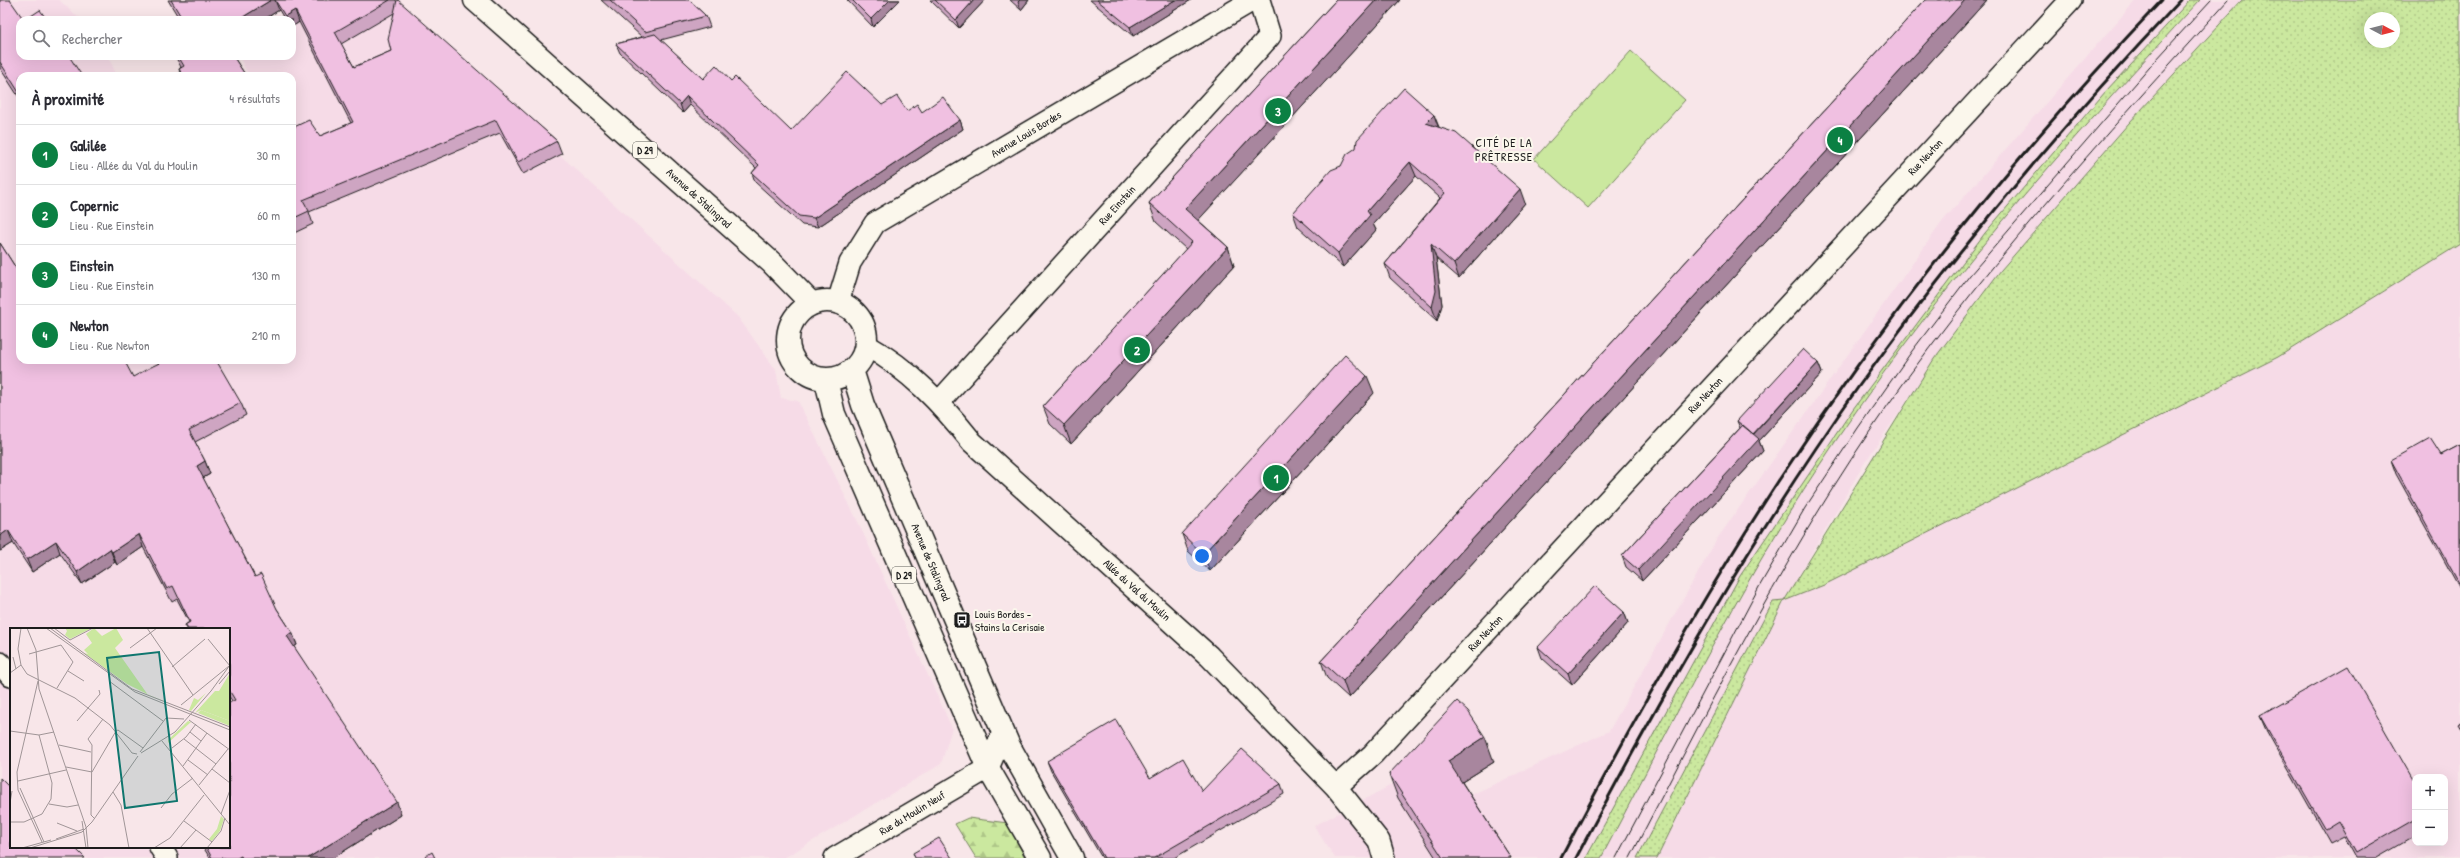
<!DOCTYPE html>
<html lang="fr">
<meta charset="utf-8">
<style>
:root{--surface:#fff;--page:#f7f7f7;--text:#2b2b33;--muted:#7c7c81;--line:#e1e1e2;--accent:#0b8043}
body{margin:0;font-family:"Patrick Hand",sans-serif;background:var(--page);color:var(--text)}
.controls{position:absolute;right:12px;bottom:12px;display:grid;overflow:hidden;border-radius:8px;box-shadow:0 4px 16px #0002}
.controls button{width:36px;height:36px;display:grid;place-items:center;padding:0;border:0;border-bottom:1px solid var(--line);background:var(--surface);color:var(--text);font:20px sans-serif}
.compass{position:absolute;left:2364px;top:12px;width:36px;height:36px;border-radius:50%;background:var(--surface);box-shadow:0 4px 16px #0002;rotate:97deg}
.you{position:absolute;left:1202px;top:556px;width:14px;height:14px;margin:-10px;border:3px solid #fff;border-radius:50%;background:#1a73e8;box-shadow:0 0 0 6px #1a73e833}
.badge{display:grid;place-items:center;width:26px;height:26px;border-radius:50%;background:var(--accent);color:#fff;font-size:13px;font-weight:700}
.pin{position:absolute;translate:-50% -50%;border:2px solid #fff;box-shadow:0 1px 4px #0006}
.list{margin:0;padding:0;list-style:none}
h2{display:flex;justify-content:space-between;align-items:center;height:52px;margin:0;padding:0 16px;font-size:17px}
h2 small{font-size:13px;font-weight:400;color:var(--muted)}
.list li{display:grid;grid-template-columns:26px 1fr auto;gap:12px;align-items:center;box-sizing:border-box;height:60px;padding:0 16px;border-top:1px solid var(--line)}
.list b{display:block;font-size:15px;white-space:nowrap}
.list p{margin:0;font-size:13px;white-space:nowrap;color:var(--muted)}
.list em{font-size:13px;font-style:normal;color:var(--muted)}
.icon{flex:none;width:22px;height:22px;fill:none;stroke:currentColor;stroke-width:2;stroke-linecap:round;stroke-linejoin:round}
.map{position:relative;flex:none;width:2460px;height:858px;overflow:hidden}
.search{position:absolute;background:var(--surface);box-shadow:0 4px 16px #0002;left:16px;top:16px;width:280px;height:44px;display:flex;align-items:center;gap:10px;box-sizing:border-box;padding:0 14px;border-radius:12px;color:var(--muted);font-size:15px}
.panel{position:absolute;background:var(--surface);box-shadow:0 4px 16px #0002;left:16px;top:72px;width:280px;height:292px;border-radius:12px}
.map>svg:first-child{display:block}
.built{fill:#f6dbe7;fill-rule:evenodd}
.grass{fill:url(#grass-dots);stroke:#74825e;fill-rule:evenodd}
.forest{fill:url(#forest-firs);stroke:#74825e}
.pitch{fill:#cbe89f;stroke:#74825e}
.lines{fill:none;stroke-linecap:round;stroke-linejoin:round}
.minor-casing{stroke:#1c1c1c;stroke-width:24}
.primary-casing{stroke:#1c1c1c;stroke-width:25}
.minor{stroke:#fbf7ec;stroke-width:21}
.primary{stroke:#fbf7ec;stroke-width:22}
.tram{stroke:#1c1c1c;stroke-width:1}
.rail{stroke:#1c1c1c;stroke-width:3}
.wall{fill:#cea5c2;stroke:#1c1c1c;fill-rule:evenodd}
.shaded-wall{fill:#a8869e;stroke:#1c1c1c}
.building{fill:#f0c0e1;stroke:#1c1c1c}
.labels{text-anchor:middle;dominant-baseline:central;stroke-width:4;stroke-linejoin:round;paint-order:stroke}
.shield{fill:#fbf7ec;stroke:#5f5e5a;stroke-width:1}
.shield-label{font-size:10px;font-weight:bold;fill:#1c1c1c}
.street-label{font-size:11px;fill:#1c1c1c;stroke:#fbf7ec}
.poi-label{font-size:11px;fill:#1c1c1c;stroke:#fbf7ec;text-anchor:start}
.neighbourhood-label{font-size:12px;letter-spacing:1px;fill:#1c1c1c;stroke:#fbf7ec}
.inset-road{fill:none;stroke:#a09597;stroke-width:1}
.view{fill:#0f766e;fill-opacity:0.15;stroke:#0f766e;stroke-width:2}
.inset-edge{fill:none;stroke:#1c1c1c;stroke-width:2}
</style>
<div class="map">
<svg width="2460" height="858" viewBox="0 0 2460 858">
<defs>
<pattern id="grass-dots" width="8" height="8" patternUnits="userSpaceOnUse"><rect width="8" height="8" fill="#cbe89f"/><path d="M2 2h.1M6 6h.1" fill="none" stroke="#aec688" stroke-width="1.8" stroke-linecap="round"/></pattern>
<pattern id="forest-firs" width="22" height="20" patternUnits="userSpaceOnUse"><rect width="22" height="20" fill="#cbe89f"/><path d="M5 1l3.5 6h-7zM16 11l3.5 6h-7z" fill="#aec688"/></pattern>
</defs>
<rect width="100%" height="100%" fill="#f8e6e9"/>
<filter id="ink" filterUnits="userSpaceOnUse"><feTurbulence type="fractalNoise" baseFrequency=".025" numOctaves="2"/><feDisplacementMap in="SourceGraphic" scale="8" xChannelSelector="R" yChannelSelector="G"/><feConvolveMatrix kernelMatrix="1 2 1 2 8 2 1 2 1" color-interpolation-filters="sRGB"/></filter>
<g filter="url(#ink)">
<!-- built -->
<path class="built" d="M0,0h59l22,20h-61v36h88l9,20h-97v284h272v-284h-43l-10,-20h53v-36h-11l42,-20h67l348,317 38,53 5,28 17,3 60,121 94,206 -11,36 -157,94h-784zM11,629h218v218h-218z
M2136,0h109l-296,340 -84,122 -81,139 494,-244 182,-113v614h-1125l-21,-32 83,-44 22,37 190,-88 108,-192 225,-317zM2415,777h30v66h-30z"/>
<!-- grass -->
<path class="grass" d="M2190,0h10c-136,146 -271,298 -381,466 -82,124 -148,260 -218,392h-15l154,-282 113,-167 132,-176 121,-142z
M2242,0h218v244l-182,113 -454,228 -40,16 -127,257h-20l136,-256 11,-1 150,-242 67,-89 128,-147zM2370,18h24v24h-24z"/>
<!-- forest -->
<path class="forest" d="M968,818l40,5 17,35h-49l-21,-34z"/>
<!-- pitch -->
<path class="pitch" d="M1631,51l54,49 -97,108 -54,-49z"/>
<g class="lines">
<!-- minor casing -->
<g class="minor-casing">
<path id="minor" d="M838,302l12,-39 25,-40 378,-223
M866,345c44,25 75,58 106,97l237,214 127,131 43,54 5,17
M939,402l331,-366 -11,-36
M0,663l11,13
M1336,787l37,-33 698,-754
M160,847l7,11
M835,858l153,-90 15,-35"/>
</g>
<!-- primary casing -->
<g class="primary-casing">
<path id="primary" d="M475,0l297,263 40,41
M788 340a39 39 0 1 1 78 0a39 39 0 1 1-78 0Z
M852,370l11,35 146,341 63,112
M826,380l8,34 154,354 52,90"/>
</g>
<!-- minor -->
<use href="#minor" class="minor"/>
<!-- primary -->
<use href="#primary" class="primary"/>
<!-- tram -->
<path class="tram" d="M1616,858l143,-271 46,-79 53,-80 54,-77 58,-76 186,-215 55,-60
M1630,858c75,-144 147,-289 238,-424 105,-156 234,-295 360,-434"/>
<!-- rail -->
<path class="rail" d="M1561,858c67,-128 137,-254 216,-375 113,-173 243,-334 385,-483
M1576,858c86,-163 176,-322 283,-472 98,-136 206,-264 322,-386"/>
</g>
<!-- wall -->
<path class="wall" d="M0,0l24,20 -4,56v23l-20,-31z
M168,0h228v1l161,140 5,13 -39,20 -23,-41 -191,79 4,12 -21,10v-106l28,8 31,-13 -52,-101 -7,5v-7h-7l-6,-10 -16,10h-83zM394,13l-3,38 -37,16 -13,-23z
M601,0h88l17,16 4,11 -49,13 42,39 28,2 60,50 91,-26 25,6 15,1 38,8 3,9 -145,98 -16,-2 -47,-43 -3,-9 4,-5 -66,-63 -7,8 -63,-60 -4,-9 26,-7z
M847,0h53l-27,27z
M930,0h55l-26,28 -28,-27z
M1010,0h19l-8,10z
M1090,0h101l-58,36z
M1336,0h64l-202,220 30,27 6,19 -163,178 -21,-20 -7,-18 143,-157 -30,-27 -7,-19z
M1925,0h62l-638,698 -22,-20 -6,-17z
M175,56h58l13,20h-65l-2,-7 2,-2z
M1434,115l5,12 86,76 -66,75 -23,-20 6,47 -5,16 -47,-43 -5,-14 55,-66 -24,-22 -43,48 3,6 -33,37 -45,-40 -5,-14 48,-47z
M0,243l19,30 114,104 108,26 5,12 -51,27 10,19 5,13 -7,4 52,99 22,32 15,23 5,13 -3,2 107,168 -68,43h-123l-7,-11h26l3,-146 -3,-5v-67h-42l-2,-4 4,-3 -12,-23 -5,3 -29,-55 -26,18 -2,-3 -33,22 -22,-31 -28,19 -19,-29 -13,8z
M1818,363l4,10 -63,68 4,10 -121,130 -16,-14 -4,-11 118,-128 -3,-7z
M1374,393l-164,178 -22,-20 -6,-17z
M2460,445v144l-64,-115 -5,-14 50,-5z
M1624,612l4,11 -56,62 -30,-27 -4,-11z
M2260,716l155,67v53l-38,22h-21l-12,-22 -14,7 -64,-113z
M1047,761l103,17 52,13 79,-7 3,10 -110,64h-72l-51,-87z
M1494,762l-32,20 49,76h-75l-38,-60 -9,-24z"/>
<!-- shaded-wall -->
<path class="shaded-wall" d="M271,0h4l4,10 -16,10h-25z
M890,0h10l-27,27 -2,-8z
M974,0h11l-26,28 -3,-8z
M1020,0h9l-8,10 -3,-8z
M1175,0h16l-58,36 -3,-9z
M1376,0h24l-208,227 -7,-18z
M1965,0h22l-638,698 -6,-17z
M295,10l4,12 -7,5v-7h-5l-2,-4z
M687,96l3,9 -7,8 -3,-9z
M1434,115l5,14 -13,-6z
M960,120l3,9 -145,98 -4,-9z
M1410,162l6,14 -43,48 3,6 -33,37 -5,-14 29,-42z
M1520,189l5,14 -66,75 -5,-14z
M1431,244l5,14 6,47 -5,16 -5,-14z
M1228,247l6,19 -163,178 -7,-19z
M1818,363l4,10 -63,68 4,10 -121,130 -4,-11 115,-135z
M1367,376l7,17 -164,178 -7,-17z
M205,461l5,13 -9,5 -4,-13z
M8,530l5,13 -13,8v-15z
M139,534l4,13 -26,18 -5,-13z
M56,541l4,12 -28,19 -5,-12z
M110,549l5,13 -33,22 -5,-12z
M1624,612l4,11 -56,62 -4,-11z
M292,632l5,13 -5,3 -5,-12z
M1485,737l9,25 -37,23 -9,-24z
M397,802l4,13 -68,43h-25z"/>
<!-- building -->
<path class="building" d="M0,0h10l14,20h-4v36h49l13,20h-62v18l-20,-32z
M171,0h100l-33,20h-55z
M275,0h115l-55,32 19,35 37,-16 -3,-12 9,-39h1l159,141 -39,21 -22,-42 -193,80 6,11 -17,8v-91l17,-8 11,16 33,-14 -58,-112 -10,6z
M610,0h79l17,16 -61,16z
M852,0h38l-19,19z
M935,0h39l-18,20z
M1097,0h78l-45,27z
M1336,0h40l-191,209 43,38 -164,178 -21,-19 149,-164 -43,-39z
M1925,0h40l-622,681 -22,-20z
M40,10l7,10h-22z
M655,34l48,45 13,-14 15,16 4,-4 56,54 56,-59 35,33 15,-9 10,15 10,-7 5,8 21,-15 17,23 -146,98 -15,-2 -47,-43 7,-8 -72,-69 -7,8 -64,-60z
M178,56h55l13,20h-63l-4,-7 5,-3z
M1404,88l30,27 -8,8 30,10 64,56 -66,75 -23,-20 5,47 -4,16 -47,-43 60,-71 -35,-31 -43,49 3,4 -32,38 -45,-40 38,-43 10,-4 6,-12 9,-6 1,-8z
M0,243l19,30h1v87h104l9,17 20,-11 13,-6h50l25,43 -52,27 16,31 -8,5 58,111 6,-3 16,35 15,23 -5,4 110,166 -89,56h-66l-1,-2 -4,2h-25l-6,-11h23v-144l6,-3 -6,-10v-61h-41l-3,-4 5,-3 -17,-36 -6,3 -28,-55 -27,18 -2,-3 -33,23 -21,-31 -29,19 -19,-30 -8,6z
M1803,349l15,14 -65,71 -16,-13z
M1345,355l22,21 -164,178 -21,-20z
M1743,425l16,14 -121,131 -16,-14z
M2430,438l11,17 19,-10v140l-69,-125z
M1595,586l29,26 -56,62 -30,-27z
M2348,666l67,117v36l-59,34 -18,-32 -13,8 -65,-113z
M1457,701l11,10 17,26 -37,24 63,97h-68l-54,-84z
M1116,720l34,58 33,-20 19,33 40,-42 39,35 -127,74h-50l-57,-97z
M2460,723v7l-3,-5z
M0,778l11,11v58h63l11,11h-85z
M939,838l13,20h-37l-2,-5z
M432,852l3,6h-12z"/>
</g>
<!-- icons -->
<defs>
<g id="bus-square" transform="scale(0.9)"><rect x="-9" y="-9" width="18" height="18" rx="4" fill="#1c1c1c" stroke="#fbf7ec"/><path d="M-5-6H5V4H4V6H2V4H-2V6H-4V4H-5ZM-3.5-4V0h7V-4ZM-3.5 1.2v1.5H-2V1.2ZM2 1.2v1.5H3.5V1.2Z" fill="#fff"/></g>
</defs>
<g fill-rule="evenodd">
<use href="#bus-square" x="962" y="620"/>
</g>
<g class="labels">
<!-- shield labels -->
<g class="shield">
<rect x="633" y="142" width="24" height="16" rx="3"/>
<rect x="892" y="567" width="24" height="16" rx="3"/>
</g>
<g class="shield-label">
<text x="645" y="150">D 29</text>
<text x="904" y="575">D 29</text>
</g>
<!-- street labels -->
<g class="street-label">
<text transform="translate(1026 134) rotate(-31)">Avenue Louis Bordes</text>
<text transform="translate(1925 157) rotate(-47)">Rue Newton</text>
<text transform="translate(699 198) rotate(42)">Avenue de Stalingrad</text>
<text transform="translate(1117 205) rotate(-48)">Rue Einstein</text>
<text transform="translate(1705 395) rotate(-47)">Rue Newton</text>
<text transform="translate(931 562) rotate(67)">Avenue de Stalingrad</text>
<text transform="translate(1137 590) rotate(42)">Allée du Val du Moulin</text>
<text transform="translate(1485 633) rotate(-47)">Rue Newton</text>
<text transform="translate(912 813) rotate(-31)">Rue du Moulin Neuf</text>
</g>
<!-- poi labels -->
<g class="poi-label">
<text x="975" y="614">Louis Bordes -<tspan x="975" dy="13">Stains la Cerisaie</tspan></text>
</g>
<!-- neighbourhood labels -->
<g class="neighbourhood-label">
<text x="1504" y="142">CITÉ DE LA<tspan x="1504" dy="14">PRÊTRESSE</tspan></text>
</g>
</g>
<!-- overview -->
<g transform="translate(10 628)">
<rect width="220" height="220" fill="#f8e6e9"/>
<path d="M84,0l8,8 14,-8 7,12 -8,8 33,47 21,8 -20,-8 -22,-11 -43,-31 4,1 -4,-4 8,-7 -6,-9zM196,65l-15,18 -2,-1 5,-12 4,2zM191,82l29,11v5l-32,-13zM211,188l3,3 -4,12 -8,10 -3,-2 8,-10z" fill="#cbe89f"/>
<path d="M178,93l3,1 -23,21v-3z" fill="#cbe89f"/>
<path d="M55,0h27l-22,11 -5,-4 2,-4z" fill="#cbe89f"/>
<path d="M220,45v48l-29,-11 -6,3 20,-22h4z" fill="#cbe89f"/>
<path class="inset-road" d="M11,0l-3,21 3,16 6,9 48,24 35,27 22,28 5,1M17,0l9,22 3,39 47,138 2,21M36,0l89,64 95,38M40,0l82,61 98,38M44,0l16,12 23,-12M137,0l46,67M198,11l22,27M120,20l27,-20M19,26l32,-9 12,17 -16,26M3,29l3,12M162,39l33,-28M58,43l16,10M0,45l11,-8M99,53l54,40M209,56l11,-13M171,77l48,-39M179,92l41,30M67,93l23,-27 -1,-4M0,103l29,4 15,-3M106,103l2,-1 25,18M180,104l11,9M174,111l32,25M152,113l68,84M49,117l32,7M162,120l14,-11 10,-13M130,124l26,-34 18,1M131,125l34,-21 36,-41 19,-26M178,132l20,15M173,138l24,-33M56,139l26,5 24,-41M202,141l18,14M8,153l48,-11M189,157l29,-36M10,160l24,54M8,162l-1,-18 21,-91M8,162l24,52M103,164l8,13 8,43M0,175l2,-12M39,176l18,3 11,-2M151,180l11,-14 21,-16M211,186l9,-24M85,191l-4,-4 1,-70 -4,-6 15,-20M72,193l4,27M174,193l28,21M0,194h14l18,-8 9,-15 1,-16 -13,-48M47,195l20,8M46,211l28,-10M12,220l29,-8M20,220l52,-16 10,-10 46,-66M144,220l16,-10 34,-43M170,220l16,-18M197,220l14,-17 4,-13"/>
<path class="view" d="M149,24l18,149 -52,7 -18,-150z"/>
<rect width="220" height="220" class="inset-edge"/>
</g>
</svg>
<div class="controls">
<button>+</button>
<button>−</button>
</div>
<svg class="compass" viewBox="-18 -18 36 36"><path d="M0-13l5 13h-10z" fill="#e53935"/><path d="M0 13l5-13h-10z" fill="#7c7c81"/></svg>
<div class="you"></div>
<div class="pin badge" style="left:1276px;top:478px">1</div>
<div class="pin badge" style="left:1137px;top:350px">2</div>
<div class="pin badge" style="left:1278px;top:111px">3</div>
<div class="pin badge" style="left:1840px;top:140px">4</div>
<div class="search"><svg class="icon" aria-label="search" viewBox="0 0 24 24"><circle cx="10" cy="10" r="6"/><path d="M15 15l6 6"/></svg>Rechercher</div>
<section class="panel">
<h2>À proximité<small>4 résultats</small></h2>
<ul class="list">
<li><span class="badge">1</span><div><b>Galilée</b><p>Lieu · Allée du Val du Moulin</p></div><em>30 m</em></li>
<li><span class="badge">2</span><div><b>Copernic</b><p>Lieu · Rue Einstein</p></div><em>60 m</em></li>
<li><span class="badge">3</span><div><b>Einstein</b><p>Lieu · Rue Einstein</p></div><em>130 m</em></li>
<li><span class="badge">4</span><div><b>Newton</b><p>Lieu · Rue Newton</p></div><em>210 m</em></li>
</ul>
</section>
</div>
